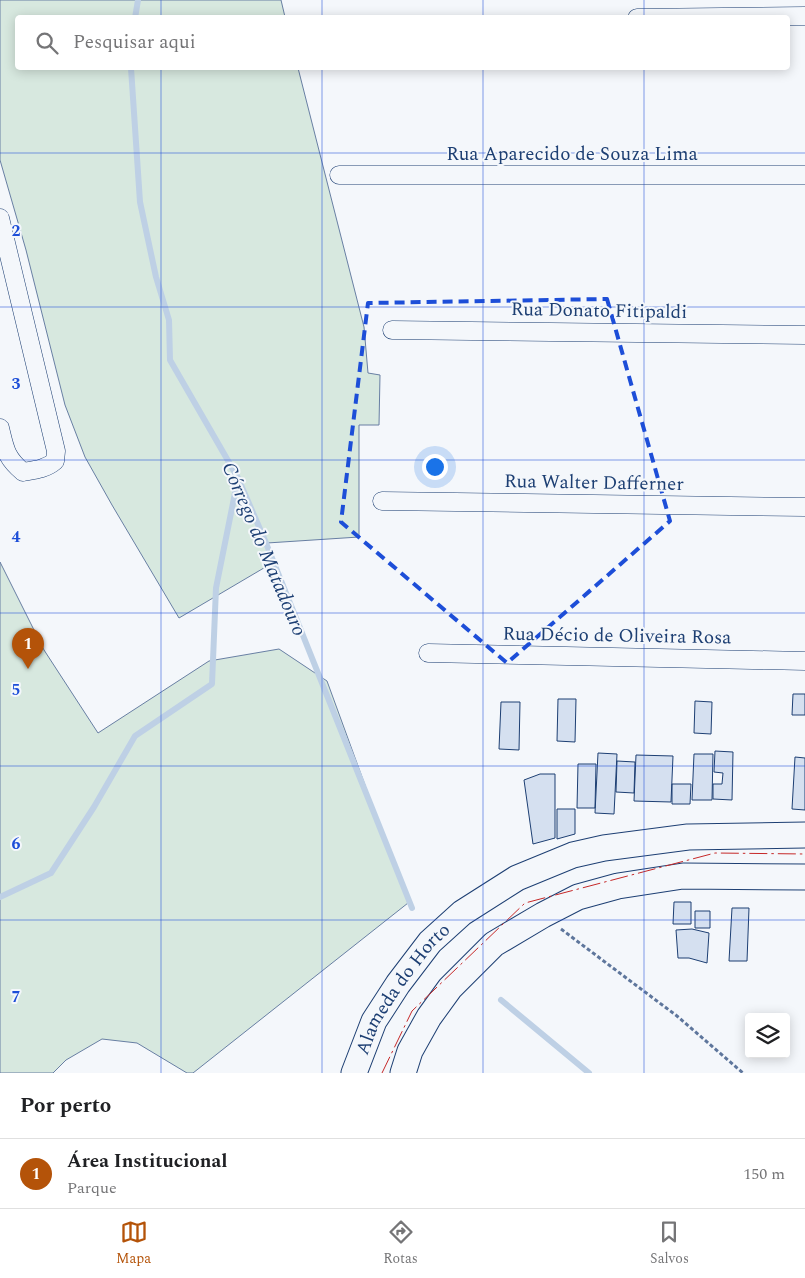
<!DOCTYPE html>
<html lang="pt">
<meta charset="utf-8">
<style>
:root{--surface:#fff;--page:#f2f2f2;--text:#202124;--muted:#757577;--line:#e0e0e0;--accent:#b45309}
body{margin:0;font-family:Spectral,serif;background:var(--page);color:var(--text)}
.controls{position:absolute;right:15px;bottom:15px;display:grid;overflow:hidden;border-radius:5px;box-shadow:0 2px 12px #0003}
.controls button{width:45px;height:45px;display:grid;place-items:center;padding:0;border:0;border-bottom:1px solid var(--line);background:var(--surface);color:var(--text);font:25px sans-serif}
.you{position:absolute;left:434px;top:466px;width:18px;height:18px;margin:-12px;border:4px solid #fff;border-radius:50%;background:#1a73e8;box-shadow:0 0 0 8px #1a73e833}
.badge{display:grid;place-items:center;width:32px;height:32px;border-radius:50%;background:var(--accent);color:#fff;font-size:16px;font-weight:700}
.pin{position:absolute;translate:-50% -41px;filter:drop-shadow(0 1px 2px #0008)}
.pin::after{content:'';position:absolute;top:26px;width:18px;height:15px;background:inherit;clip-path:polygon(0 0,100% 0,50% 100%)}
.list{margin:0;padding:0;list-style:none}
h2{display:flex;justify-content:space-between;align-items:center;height:65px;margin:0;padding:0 20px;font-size:21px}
h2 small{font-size:16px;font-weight:400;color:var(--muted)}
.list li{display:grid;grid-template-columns:32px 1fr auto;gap:15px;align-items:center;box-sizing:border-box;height:70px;padding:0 20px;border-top:1px solid var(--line)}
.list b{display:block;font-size:19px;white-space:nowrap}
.list p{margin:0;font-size:16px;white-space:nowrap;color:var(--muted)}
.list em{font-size:16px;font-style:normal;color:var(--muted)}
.icon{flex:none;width:28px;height:28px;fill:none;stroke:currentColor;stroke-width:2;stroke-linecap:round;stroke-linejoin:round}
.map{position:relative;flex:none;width:805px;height:1073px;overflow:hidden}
.search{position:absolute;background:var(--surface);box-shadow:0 2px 12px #0003;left:15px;right:15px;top:15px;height:55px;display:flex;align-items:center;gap:12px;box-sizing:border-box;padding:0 18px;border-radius:5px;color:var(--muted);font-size:19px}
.sheet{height:135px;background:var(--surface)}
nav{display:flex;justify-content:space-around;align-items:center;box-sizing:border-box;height:70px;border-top:1px solid var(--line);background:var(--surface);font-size:14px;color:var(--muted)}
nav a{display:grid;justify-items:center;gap:2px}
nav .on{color:var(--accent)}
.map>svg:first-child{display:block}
.green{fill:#d7e8df;stroke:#687fa3}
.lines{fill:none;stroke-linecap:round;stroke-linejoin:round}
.stream{stroke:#bed0e5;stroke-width:6}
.building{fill:#d5e0f0;stroke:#1d3f73}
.minor-casing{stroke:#1d3f73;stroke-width:19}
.secondary-casing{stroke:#1d3f73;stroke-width:27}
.path{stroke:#5e769c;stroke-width:3;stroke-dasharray:4 2.5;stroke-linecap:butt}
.minor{stroke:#f4f7fb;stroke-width:18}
.secondary{stroke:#f4f7fb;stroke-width:25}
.power{stroke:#c62828;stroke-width:1;stroke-dasharray:18 4 2.5 4;stroke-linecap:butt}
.marked{fill:none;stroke:#1d4ed8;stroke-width:4;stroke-dasharray:10 6;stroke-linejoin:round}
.grid{fill:none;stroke:#1d4ed8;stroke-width:1;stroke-opacity:0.55}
.labels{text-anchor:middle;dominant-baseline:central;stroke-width:4;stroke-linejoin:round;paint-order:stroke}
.street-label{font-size:19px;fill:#1d3f73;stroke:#f4f7fb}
.water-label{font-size:20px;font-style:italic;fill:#1d3f73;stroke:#f4f7fb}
.grid-label{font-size:16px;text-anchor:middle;font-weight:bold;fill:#1d4ed8;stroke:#f4f7fb;stroke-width:4;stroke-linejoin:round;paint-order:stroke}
</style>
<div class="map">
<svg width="805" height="1073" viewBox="0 0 805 1073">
<rect width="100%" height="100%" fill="#f4f7fb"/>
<!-- green -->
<path class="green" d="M0,0h281l4,17 -267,1v50h280l66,259 4,46 12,2 -1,50h-20v112l-92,6 7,19 -95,56 -67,-113 -27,-48 -20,-52 -39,-155 -26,-90z
M0,562l44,88 54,83 111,-72 70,-12 48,32 81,222 -215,170h-6l-50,-30 -35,-4 -36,21 -13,13h-53z"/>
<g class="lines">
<!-- stream -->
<path class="stream" d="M135,18l3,-18
M131,68l9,134 16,75 13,43 1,40 68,118 28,65 146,365
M0,897l51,-24 43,-66 41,-71 77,-52 4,-96 22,-110
M501,1000l88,73"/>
</g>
<!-- building -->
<path class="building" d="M793,694h12v21h-13z
M558,699h18l-1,43 -18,-1z
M695,701l17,1 -1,32 -17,-1z
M501,702h19l-1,48 -20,-1z
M715,751l18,1 -1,48 -19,-1v-15h9l1,-11 -9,-1z
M598,753l19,1 -3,60 -19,-1z
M694,754h19l-1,46h-20z
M636,755l37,1 -2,46 -37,-1z
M795,757l10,1v52l-13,-1z
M617,761l18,1 -1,31 -18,-1z
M578,764h18l-1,44h-18z
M540,774h15v64l-22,6 -9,-64z
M672,784h19l-1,20h-18z
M557,809h18v25l-18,5z
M674,902h17v22h-18z
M732,908h17l-2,53h-18z
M695,911h15v17h-15z
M692,929l17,4 -2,30 -18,-5h-11l-2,-28z"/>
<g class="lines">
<!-- minor casing -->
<g class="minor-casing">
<path id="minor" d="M637,18l168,-2
M339,175h466
M0,218l56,233 -1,10c-9,8 -20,9 -32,11 -17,-14 -18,-23 -23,-44
M392,330l413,5
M382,501l423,6
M428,653l377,8"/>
</g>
<!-- secondary casing -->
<g class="secondary-casing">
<g id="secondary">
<path id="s1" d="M354,1073l20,-52 24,-37 32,-42 32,-29 55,-35 56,-23 31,-7 84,-11 117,-2"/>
<path d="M403,1073l7,-22 19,-34 21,-29 44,-44 49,-29 35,-18 40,-11 65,-10 122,1"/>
</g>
</g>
<!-- path -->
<path class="path" d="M561,929l116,87 66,57"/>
<!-- minor -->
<use href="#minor" class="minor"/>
<!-- secondary -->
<use href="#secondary" class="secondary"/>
<!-- power -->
<path class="power" d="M382,1073l30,-62 113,-108 190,-50 90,1"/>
</g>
<!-- marked area -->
<path class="marked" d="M607,299l63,222 -163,142 -166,-141 27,-219z"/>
<!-- grid -->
<path class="grid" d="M161,0v18M322,0v18M483,0v18M644,0v18M161,68v1005M322,68v1005M483,68v1005M644,68v1005M0,153h805M0,307h805M0,460h805M0,613h805M0,766h805M0,920h805"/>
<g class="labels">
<!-- street labels -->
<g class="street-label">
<text x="572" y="154">Rua Aparecido de Souza Lima</text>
<text transform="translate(599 311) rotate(1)">Rua Donato Fitipaldi</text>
<text transform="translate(594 483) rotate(1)">Rua Walter Dafferner</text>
<text transform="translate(617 636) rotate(1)">Rua Décio de Oliveira Rosa</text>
<text stroke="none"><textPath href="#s1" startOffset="98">Alameda do Horto</textPath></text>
</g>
<!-- water labels -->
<g class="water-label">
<text transform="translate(264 549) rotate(67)">Córrego do Matadouro</text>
</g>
</g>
<g class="grid-label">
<text x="16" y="236">2</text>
<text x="16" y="389">3</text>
<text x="16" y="542">4</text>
<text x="16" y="695">5</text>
<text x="16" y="849">6</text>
<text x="16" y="1002">7</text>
</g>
</svg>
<div class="controls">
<button><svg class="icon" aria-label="layers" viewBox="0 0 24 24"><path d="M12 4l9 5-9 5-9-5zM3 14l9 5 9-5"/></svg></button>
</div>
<div class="you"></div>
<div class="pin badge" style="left:28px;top:669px">1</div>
<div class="search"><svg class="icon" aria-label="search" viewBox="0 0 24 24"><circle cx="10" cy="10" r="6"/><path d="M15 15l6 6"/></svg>Pesquisar aqui</div>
</div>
<section class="sheet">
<h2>Por perto<small></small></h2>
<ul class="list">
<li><span class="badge">1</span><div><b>Área Institucional</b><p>Parque</p></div><em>150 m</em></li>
</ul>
</section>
<nav>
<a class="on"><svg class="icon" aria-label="map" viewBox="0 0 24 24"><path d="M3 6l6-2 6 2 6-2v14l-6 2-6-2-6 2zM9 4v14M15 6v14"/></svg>Mapa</a>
<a><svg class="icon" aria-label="directions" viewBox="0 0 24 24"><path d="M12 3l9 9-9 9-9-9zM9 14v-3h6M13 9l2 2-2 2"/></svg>Rotas</a>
<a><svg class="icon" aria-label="saved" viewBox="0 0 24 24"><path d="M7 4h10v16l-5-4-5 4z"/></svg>Salvos</a>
</nav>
